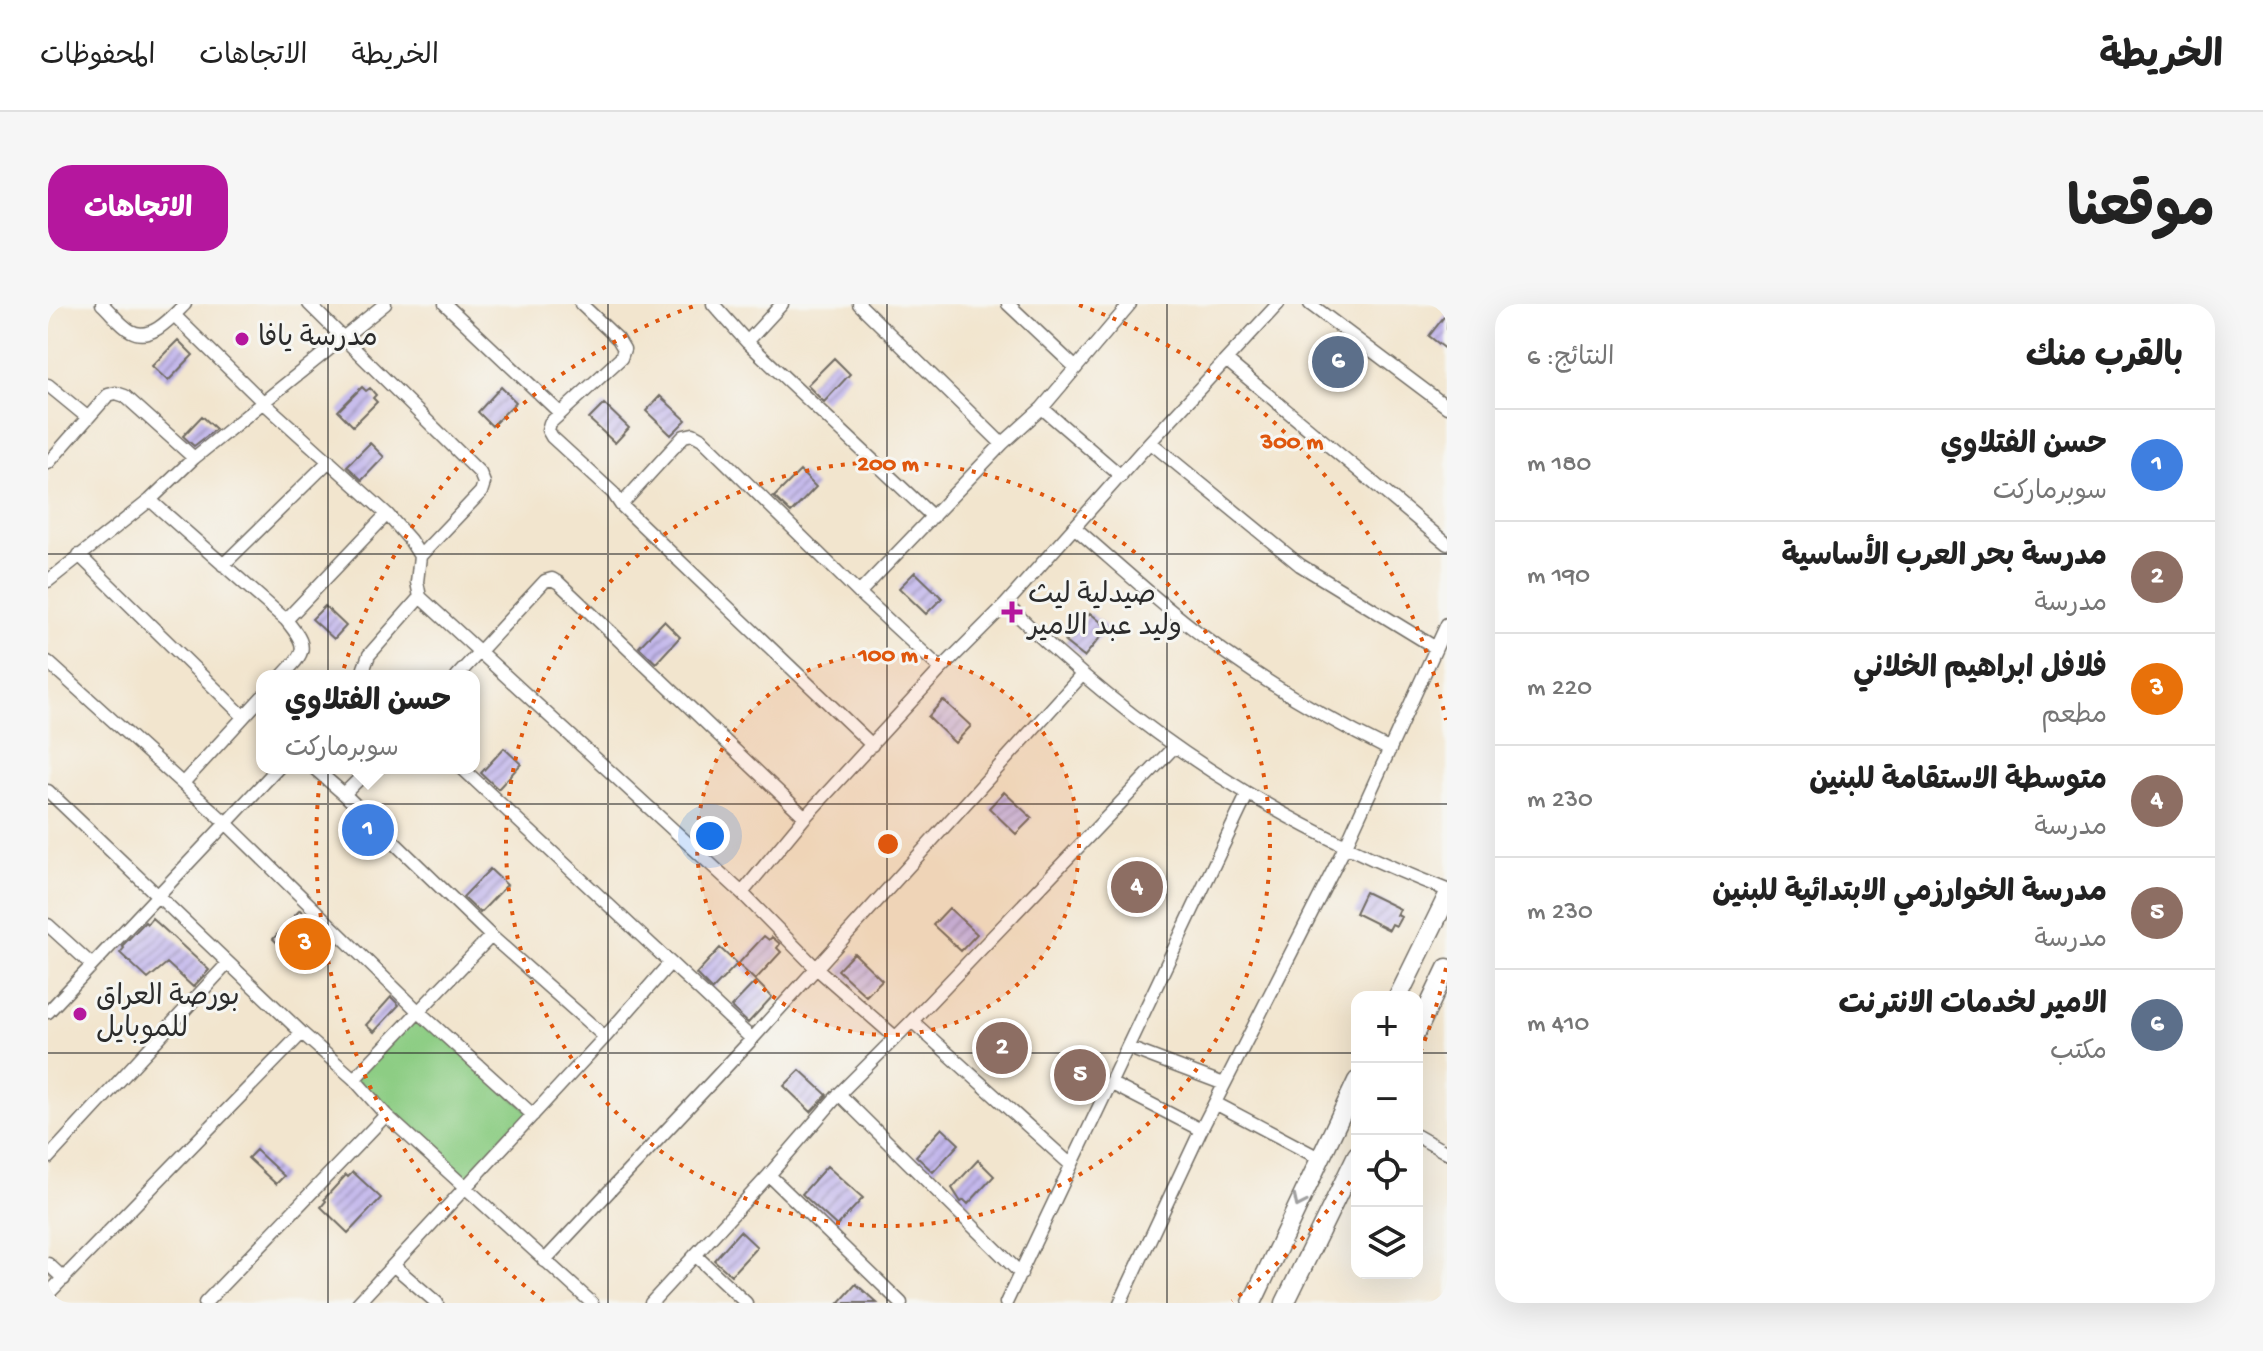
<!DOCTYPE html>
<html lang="ar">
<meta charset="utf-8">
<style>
:root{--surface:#fff;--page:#f6f6f6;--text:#222;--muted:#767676;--line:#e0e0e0;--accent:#b5179e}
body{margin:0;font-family:"Gochi Hand","Playpen Sans Arabic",sans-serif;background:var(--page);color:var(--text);direction:rtl}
.controls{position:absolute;right:24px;bottom:24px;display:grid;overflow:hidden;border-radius:16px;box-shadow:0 8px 32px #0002}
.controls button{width:72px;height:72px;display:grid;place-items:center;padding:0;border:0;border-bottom:2px solid var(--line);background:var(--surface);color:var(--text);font:40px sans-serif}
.you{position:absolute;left:662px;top:532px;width:28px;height:28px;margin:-20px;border:6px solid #fff;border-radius:50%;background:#1a73e8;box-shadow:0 0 0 12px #1a73e833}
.badge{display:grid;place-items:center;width:52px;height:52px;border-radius:50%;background:var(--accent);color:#fff;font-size:26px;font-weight:700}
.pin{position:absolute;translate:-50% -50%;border:4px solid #fff;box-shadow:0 2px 8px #0006}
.popup{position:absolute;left:208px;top:366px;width:224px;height:104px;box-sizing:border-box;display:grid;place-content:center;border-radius:16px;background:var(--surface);filter:drop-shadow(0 2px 6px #0005);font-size:26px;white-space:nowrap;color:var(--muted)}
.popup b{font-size:30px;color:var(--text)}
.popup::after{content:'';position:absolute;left:50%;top:100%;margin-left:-16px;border:16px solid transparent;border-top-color:var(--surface)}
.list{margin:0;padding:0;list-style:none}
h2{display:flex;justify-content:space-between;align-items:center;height:104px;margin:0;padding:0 32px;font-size:34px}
h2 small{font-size:26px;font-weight:400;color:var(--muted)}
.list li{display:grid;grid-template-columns:52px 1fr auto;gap:24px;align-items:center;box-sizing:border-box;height:112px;padding:0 32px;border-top:2px solid var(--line)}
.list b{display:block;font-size:30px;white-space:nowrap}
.list p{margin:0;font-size:26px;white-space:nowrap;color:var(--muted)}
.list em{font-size:26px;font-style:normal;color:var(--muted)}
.icon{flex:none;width:44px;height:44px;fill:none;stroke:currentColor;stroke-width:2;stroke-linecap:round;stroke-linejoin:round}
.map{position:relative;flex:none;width:1399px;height:999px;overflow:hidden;direction:ltr;border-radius:24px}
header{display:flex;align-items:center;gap:48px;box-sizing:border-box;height:112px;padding:0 40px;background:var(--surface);border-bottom:2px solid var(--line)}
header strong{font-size:38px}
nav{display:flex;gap:44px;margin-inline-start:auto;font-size:28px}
.intro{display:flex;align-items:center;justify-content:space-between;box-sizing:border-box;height:192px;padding:0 48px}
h1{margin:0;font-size:56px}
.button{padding:20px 36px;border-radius:24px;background:var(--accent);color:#fff;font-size:28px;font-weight:700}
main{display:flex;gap:48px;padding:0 48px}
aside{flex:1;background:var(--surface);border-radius:24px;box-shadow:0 8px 32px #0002}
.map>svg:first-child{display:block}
.pitch{fill:#8dcd84;stroke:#5c7c58;stroke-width:2}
.building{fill:url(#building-hatch)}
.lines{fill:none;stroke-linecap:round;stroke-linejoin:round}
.minor-casing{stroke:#716c64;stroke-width:15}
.primary-casing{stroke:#716c64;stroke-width:21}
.minor{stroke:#fff;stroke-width:12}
.primary{stroke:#fff;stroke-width:18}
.oneway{stroke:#a0a0a0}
.grid{fill:none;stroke:#2b2b2b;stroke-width:2;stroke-opacity:0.55}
.ring{fill:none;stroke:#df570e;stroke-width:4;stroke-dasharray:4 8}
.poi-dot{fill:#b5179e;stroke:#f6f6f2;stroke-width:3}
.labels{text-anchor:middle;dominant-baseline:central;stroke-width:6;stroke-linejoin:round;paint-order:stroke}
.poi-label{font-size:28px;fill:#2b2b2b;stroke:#f6f6f2;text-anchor:start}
.centre{fill:#df570e;stroke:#f6f6f2;stroke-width:4}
.ring-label{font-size:24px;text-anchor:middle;font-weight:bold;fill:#df570e;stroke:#f6f6f2;stroke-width:6;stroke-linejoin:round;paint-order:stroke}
</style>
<header>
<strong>الخريطة</strong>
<nav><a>الخريطة</a><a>الاتجاهات</a><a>المحفوظات</a></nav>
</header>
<div class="intro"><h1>موقعنا</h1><a class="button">الاتجاهات</a></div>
<main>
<aside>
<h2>بالقرب منك<small>النتائج: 6</small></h2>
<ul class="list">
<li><span class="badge" style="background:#3f7fe0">1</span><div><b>حسن الفتلاوي</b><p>سوبرماركت</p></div><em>180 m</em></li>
<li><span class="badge" style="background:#8d6e63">2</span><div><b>مدرسة بحر العرب الأساسية</b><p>مدرسة</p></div><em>190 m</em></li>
<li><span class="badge" style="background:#e8710a">3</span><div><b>فلافل ابراهيم الخلاني</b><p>مطعم</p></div><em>220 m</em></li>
<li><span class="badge" style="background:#8d6e63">4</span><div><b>متوسطة الاستقامة للبنين</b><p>مدرسة</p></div><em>230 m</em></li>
<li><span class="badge" style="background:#8d6e63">5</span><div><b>مدرسة الخوارزمي الابتدائية للبنين</b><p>مدرسة</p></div><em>230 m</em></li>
<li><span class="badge" style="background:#5c6f8a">6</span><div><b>الامير لخدمات الانترنت</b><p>مكتب</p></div><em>410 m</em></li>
</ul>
</aside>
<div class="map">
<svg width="1399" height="999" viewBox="0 0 1399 999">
<defs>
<pattern id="building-hatch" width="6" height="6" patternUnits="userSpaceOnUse" patternTransform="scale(2)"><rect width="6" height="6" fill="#c3b7eb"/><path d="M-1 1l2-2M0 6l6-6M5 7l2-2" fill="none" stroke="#9f95bf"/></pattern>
</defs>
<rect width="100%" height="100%" fill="#f6f6f2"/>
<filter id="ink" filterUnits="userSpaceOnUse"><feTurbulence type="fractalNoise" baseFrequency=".0125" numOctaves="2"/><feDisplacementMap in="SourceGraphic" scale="16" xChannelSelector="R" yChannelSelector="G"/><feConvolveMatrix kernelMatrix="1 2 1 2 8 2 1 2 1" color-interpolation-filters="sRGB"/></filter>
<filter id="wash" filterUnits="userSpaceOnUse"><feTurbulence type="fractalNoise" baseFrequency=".006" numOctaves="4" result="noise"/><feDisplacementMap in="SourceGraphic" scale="32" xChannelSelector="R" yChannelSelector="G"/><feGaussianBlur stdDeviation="1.8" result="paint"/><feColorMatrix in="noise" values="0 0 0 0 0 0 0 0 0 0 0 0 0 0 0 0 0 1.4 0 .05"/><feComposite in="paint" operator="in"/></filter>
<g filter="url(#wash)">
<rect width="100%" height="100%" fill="#f2e5ce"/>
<!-- pitch -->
<path class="pitch" d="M371,708l114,103 -69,71 -110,-107z"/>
<g id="blocks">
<!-- building -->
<path class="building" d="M1399,9v37l-18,-14z
M130,36l15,15 -25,26 -16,-15z
M786,54l16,16 -26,28 -17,-17z
M314,83l4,4 4,-3 6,7 -3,3 4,4 -24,24 -15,-15z
M453,83l15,15 -24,24 -14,-14z
M612,92l26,24 -15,15 -25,-24z
M556,100l25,24 -14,15 -26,-24z
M154,112l14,13 -22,17 -11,-10z
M322,139l14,14 -22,23 -15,-14z
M752,167l16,16 -25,26 -17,-16z
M867,268l27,26 -16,16 -27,-26z
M277,302l21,20 -12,13 -22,-20z
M1042,309l18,15 -24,29 -19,-15z
M616,317l16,16 -24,26 -17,-16z
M895,396l28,26 -16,17 -27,-26z
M456,444l17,16 -23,25 -17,-16z
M956,488l28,26 -16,16 -27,-26z
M442,565l17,16 -27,28 -17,-16z
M1317,588l35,17 -3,6 4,2 -5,9 -4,-2 -3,6 -34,-17z
M901,604l28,26 -16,17 -28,-26z
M252,606l17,16 -27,29 -17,-16z
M104,614l57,52 -16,17 -26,-24 -19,16 -28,-26 4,-5 -2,-2 23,-24 2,2z
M716,632l5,4 3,-3 8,7 -3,4 4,4 -26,28 -17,-16z
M672,644l17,16 -25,26 -16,-16z
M806,649l28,27 -16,16 -28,-26z
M708,677l16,16 -24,26 -17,-16z
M343,693l8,8 -25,27 -8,-7z
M752,766l27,25 -16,17 -27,-26z
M894,824l17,16 -26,28 -17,-16z
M208,846l28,26 -8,8 -28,-26z
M930,856l16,16 -26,28 -4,-4 -3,2 -9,-14z
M779,862l36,32 -26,28 -35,-32z
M305,868l28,26 -33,35 -27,-26 5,-6 -2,-2 22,-24 2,2z
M692,927l17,16 -26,28 -17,-15z
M808,980l9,8 12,11h-38z"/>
</g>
</g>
<g filter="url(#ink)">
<use href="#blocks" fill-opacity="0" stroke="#716c64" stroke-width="2"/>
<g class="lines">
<!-- minor casing -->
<g class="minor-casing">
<path id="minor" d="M54,0c9,8 19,22 29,27 20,11 41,-14 54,-27
M261,0l171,169 4,10 -3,9 -61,64 -3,26 3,15 322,296 73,74 80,70
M397,0l115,109
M533,0l37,35 6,10 -3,9 -71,65 -2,7 4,7 61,56 8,12 251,240
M665,0l34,38 186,175
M811,0l143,140
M960,0l68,64
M1262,0l137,103
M126,11l89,87 124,112 23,26 10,16
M699,38l35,-38
M1178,56l221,184
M0,81l39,32
M994,104l79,68
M1102,138l150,123 136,83
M0,159l60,-68 8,-2 9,3 69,62
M102,196l136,120c23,28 20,31 -4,56
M573,201l63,-69 9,-2 9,5 157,154 82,76
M1026,223c50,43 98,88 152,126 52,37 107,69 164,97
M31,251l164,161
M175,261l106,-104
M0,277l102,-81 44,-42 191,-154
M811,289l143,-149 40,-36 88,-104
M958,300c132,130 268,219 441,286
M238,316l101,-106
M0,358l178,161 193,189 114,103
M319,372l-3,-8 5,-13 51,-58
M409,372l88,-95 7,-2 7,4 246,234
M266,464l30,26 147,142 114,101
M414,464l290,271
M135,479l79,-86
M0,487l254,242 52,46 32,36 206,188
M296,490l26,-26
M694,589l63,-76 136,-148 65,-65 144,-162 128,-138
M0,621l44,40
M0,708l230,-244
M864,717l158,143
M1081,744l95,36
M306,775l137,-143
M1064,780l89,46
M791,790l182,180
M1167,799l104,55
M1369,832l30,17
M0,854l180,-195
M721,871l132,128
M647,951l51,48
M496,957l208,-222 330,-364
M0,960l16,15
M346,962l43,37
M0,990l254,-261
M157,999l181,-188
M310,999l247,-266 65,-74
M603,999l118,-128 70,-81 73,-73 262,-274
M958,999l241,-508
M1072,999l81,-173 144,-283 102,-223"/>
</g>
<!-- primary casing -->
<g class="primary-casing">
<path id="primary" d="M1350,693l49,-100
M1369,727l30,-63
M1204,999l105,-222
M1237,999l72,-148"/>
</g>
<!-- minor -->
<use href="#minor" class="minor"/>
<!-- primary -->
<use href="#primary" class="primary"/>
</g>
<!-- one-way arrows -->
<defs><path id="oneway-chevron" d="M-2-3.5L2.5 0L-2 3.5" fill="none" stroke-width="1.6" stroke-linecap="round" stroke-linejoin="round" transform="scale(2)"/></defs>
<use class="oneway" href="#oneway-chevron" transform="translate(1251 898) rotate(115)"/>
</g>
<!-- grid -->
<path class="grid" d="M280,0v999M560,0v999M839,0v999M1119,0v999M0,250h1399M0,500h1399M0,749h1309M1369,749h30"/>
<!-- distance rings -->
<circle cx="840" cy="540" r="191" fill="#df570e" fill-opacity=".12"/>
<g class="ring">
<circle cx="840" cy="540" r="191"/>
<circle cx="840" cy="540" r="382"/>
<path d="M1398 664A572 572 0 0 1 1370 754M1309 868A572 572 0 0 1 1184 997M496 997A572 572 0 0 1 649 1M1031 1A572 572 0 0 1 1398 416"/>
</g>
<!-- markers -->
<g class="poi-dot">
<circle cx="194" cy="35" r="8"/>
<path d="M960 296h8v8h8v8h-8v8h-8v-8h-8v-8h8z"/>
<circle cx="32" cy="710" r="8"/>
</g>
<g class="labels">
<!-- poi labels -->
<g class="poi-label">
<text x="210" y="35">مدرسة يافا</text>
<text x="980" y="292">صيدلية ليث<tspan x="980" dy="32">وليد عبد الامير</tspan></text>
<text x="48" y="694">بورصة العراق<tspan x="48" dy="32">للموبايل</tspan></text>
</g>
</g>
<circle cx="840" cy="540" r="12" class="centre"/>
<g class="ring-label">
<text x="1244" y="144">300 m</text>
<text x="840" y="166">200 m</text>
<text x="840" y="357">100 m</text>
</g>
</svg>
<div class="controls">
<button>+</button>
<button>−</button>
<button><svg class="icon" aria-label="locate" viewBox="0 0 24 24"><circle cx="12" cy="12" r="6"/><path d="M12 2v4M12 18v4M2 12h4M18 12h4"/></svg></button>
<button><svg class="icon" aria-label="layers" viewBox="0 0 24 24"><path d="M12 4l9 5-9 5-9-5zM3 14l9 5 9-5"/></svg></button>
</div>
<div class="you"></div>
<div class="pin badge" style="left:320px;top:526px;background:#3f7fe0">1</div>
<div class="popup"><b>حسن الفتلاوي</b>سوبرماركت</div>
<div class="pin badge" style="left:954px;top:744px;background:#8d6e63">2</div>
<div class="pin badge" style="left:257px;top:640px;background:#e8710a">3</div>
<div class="pin badge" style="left:1089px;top:583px;background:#8d6e63">4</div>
<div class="pin badge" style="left:1032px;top:771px;background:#8d6e63">5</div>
<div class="pin badge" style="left:1290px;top:58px;background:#5c6f8a">6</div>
</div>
</main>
